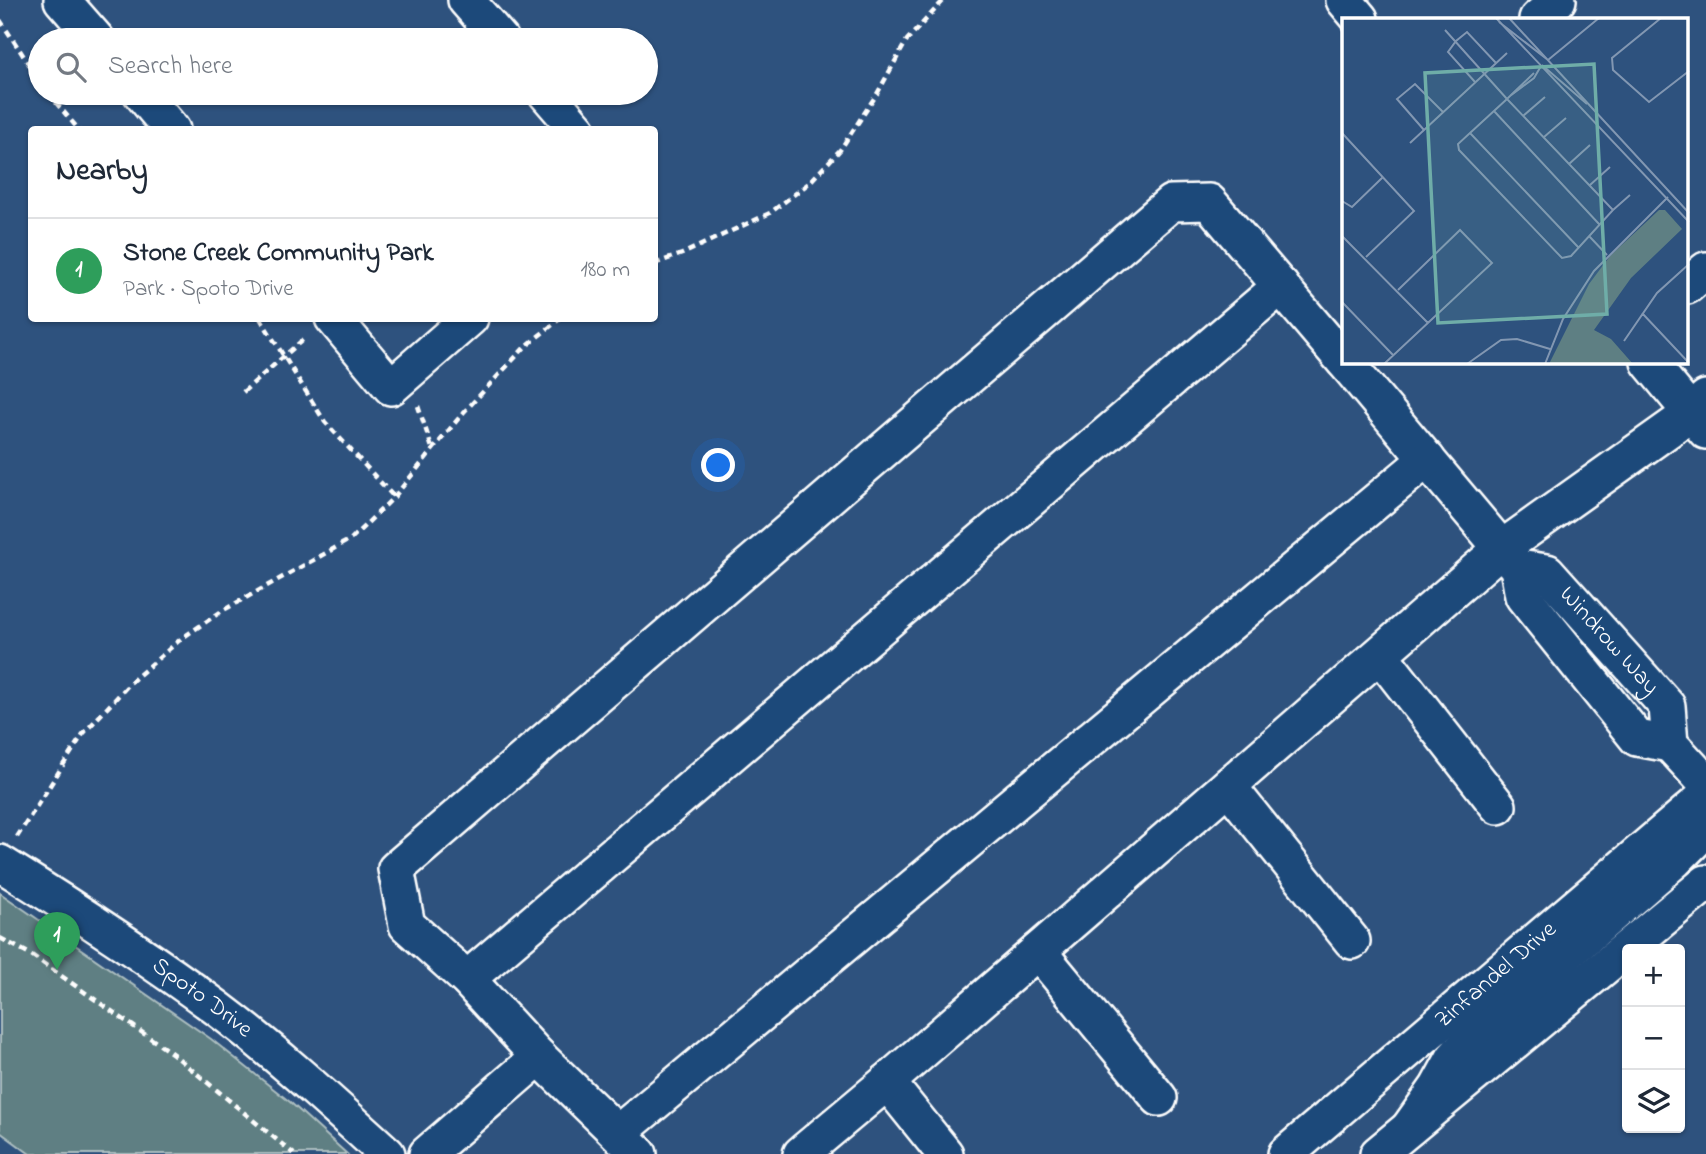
<!DOCTYPE html>
<meta charset="utf-8">
<style>
:root{--surface:#fff;--page:#f6f6f7;--text:#1f2937;--muted:#747a83;--line:#e0e1e3;--accent:#1a73e8}
body{margin:0;font-family:"Indie Flower",sans-serif;background:var(--page);color:var(--text)}
.controls{position:absolute;right:21px;bottom:21px;display:grid;overflow:hidden;border-radius:7px;box-shadow:0 2px 5px #0004}
.controls button{width:63px;height:63px;display:grid;place-items:center;padding:0;border:0;border-bottom:2px solid var(--line);background:var(--surface);color:var(--text);font:35px sans-serif}
.you{position:absolute;left:719px;top:466px;width:24px;height:24px;margin:-18px;border:5px solid #fff;border-radius:50%;background:#1a73e8;box-shadow:0 0 0 10px #1a73e833}
.badge{display:grid;place-items:center;width:46px;height:46px;border-radius:50%;background:var(--accent);color:#fff;font-size:23px;font-weight:700}
.pin{position:absolute;translate:-50% -58px;filter:drop-shadow(0 2px 4px #0008)}
.pin::after{content:'';position:absolute;top:37px;width:24px;height:21px;background:inherit;clip-path:polygon(0 0,100% 0,50% 100%)}
.list{margin:0;padding:0;list-style:none}
h2{display:flex;justify-content:space-between;align-items:center;height:91px;margin:0;padding:0 28px;font-size:30px}
h2 small{font-size:23px;font-weight:400;color:var(--muted)}
.list li{display:grid;grid-template-columns:46px 1fr auto;gap:21px;align-items:center;box-sizing:border-box;height:105px;padding:0 28px;border-top:2px solid var(--line)}
.list b{display:block;font-size:26px;white-space:nowrap}
.list p{margin:0;font-size:23px;white-space:nowrap;color:var(--muted)}
.list em{font-size:23px;font-style:normal;color:var(--muted)}
.icon{flex:none;width:38px;height:38px;fill:none;stroke:currentColor;stroke-width:2;stroke-linecap:round;stroke-linejoin:round}
.map{position:relative;flex:none;width:1706px;height:1154px;overflow:hidden}
.search{position:absolute;background:var(--surface);box-shadow:0 2px 5px #0004;left:28px;top:28px;width:630px;height:77px;display:flex;align-items:center;gap:18px;box-sizing:border-box;padding:0 24px;border-radius:38px;color:var(--muted);font-size:26px}
.panel{position:absolute;background:var(--surface);box-shadow:0 2px 5px #0004;left:28px;top:126px;width:630px;height:196px;border-radius:7px}
.map>svg:first-child{display:block}
.green{fill:#5e7f83;stroke:#aebfc1;stroke-width:2}
.lines{fill:none;stroke-linecap:round;stroke-linejoin:round}
.minor-casing{stroke:#fff;stroke-width:40}
.path{stroke:#fff;stroke-width:4.5;stroke-dasharray:7 5;stroke-linecap:butt}
.minor{stroke:#1f4a7a;stroke-width:35}
.labels{text-anchor:middle;dominant-baseline:central;stroke-width:5;stroke-linejoin:round;paint-order:stroke}
.street-label{font-size:24px;fill:#fff;stroke:#1f4a7a}
.inset-road{fill:none;stroke:#8297b2;stroke-width:2}
.view{fill:#6fada8;fill-opacity:0.15;stroke:#6fada8;stroke-width:3.5}
.inset-edge{fill:none;stroke:#fff;stroke-width:3.5}
</style>
<div class="map">
<svg width="1706" height="1154" viewBox="0 0 1706 1154">
<rect width="100%" height="100%" fill="#2e527e"/>
<filter id="ink" filterUnits="userSpaceOnUse"><feTurbulence type="fractalNoise" baseFrequency=".0143" numOctaves="2"/><feDisplacementMap in="SourceGraphic" scale="14" xChannelSelector="R" yChannelSelector="G"/><feConvolveMatrix kernelMatrix="1 2 1 2 8 2 1 2 1" color-interpolation-filters="sRGB"/></filter>
<g filter="url(#ink)">
<!-- green -->
<path class="green" d="M0,893l211,146 79,63 57,52h-317l-30,-22z"/>
<g class="lines">
<!-- minor casing -->
<g class="minor-casing">
<g id="minor">
<path d="M62,0l35,40"/>
<path d="M466,0l35,40"/>
<path d="M1344,0l16,19"/>
<path d="M1537,19l21,-19"/>
<path d="M141,93l31,37"/>
<path d="M546,93l32,37"/>
<path d="M1687,286l19,-16"/>
<path d="M333,318l58,69 79,-69"/>
<path d="M1345,362l173,206 5,28 114,142 33,6"/>
<path d="M1649,362l57,69"/>
<path id="s1" d="M1518,568l29,4 120,134 3,38 36,39"/>
<path d="M1380,655l118,151"/>
<path d="M1228,786l124,155"/>
<path id="s2" d="M0,863c74,46 147,93 217,145 60,45 115,96 170,146"/>
<path d="M1038,951l121,147"/>
<path d="M467,979l814,-693"/>
<path d="M887,1082l58,72"/>
<path d="M1409,1128l29,-41 16,-29 28,-31 193,-167 18,-18 13,-19"/>
<path d="M618,1133l809,-674"/>
<path d="M427,1154l112,-97"/>
<path d="M639,1154l-100,-97 -72,-78 -60,-54 -11,-56 775,-666 38,-1 135,159"/>
<path d="M801,1154l86,-72 615,-534 177,-126 27,-24"/>
<path id="s3" d="M1286,1154l420,-358"/>
<path d="M1378,1154l328,-271"/>
</g>
</g>
<!-- path -->
<path class="path" d="M0,20l40,61
M48,93l31,37
M654,264l28,-10 88,-41 39,-30 31,-33 37,-56 30,-54 37,-40
M260,318l65,104 69,75
M243,392l63,-55
M418,406l15,45
M17,837l66,-103 49,-53 50,-43 40,-27 129,-72 43,-42 69,-84 62,-66 36,-29
M0,938l30,16 143,100 121,100"/>
<!-- minor -->
<use href="#minor" class="minor"/>
</g>
</g>
<g class="labels">
<!-- street labels -->
<g class="street-label">
<text stroke="none"><textPath href="#s1" startOffset="122">Windrow Way</textPath></text>
<text stroke="none"><textPath href="#s3" startOffset="276">Zinfandel Drive</textPath></text>
<text stroke="none"><textPath href="#s2" startOffset="243">Spoto Drive</textPath></text>
</g>
</g>
<!-- overview -->
<g transform="translate(1342 18)">
<rect width="346" height="346" fill="#2e527e"/>
<path d="M317,192h6l17,19 -51,49 -37,52 17,9 22,25h-84l40,-80 21,-28z" fill="#5e7f83"/>
<path class="inset-road" d="M154,0l193,204M167,0l180,195M319,0l-49,40 1,12 36,32 40,-31M157,4l49,38M103,12l62,69 106,111 -42,46 -9,2 -103,-108 -1,-6 12,-11 37,-34 3,-3 24,-18 7,-12M206,42l51,-42M200,47l45,39M133,64l-27,-30 8,-11 11,-9 29,31M168,78l24,-23M152,93l105,113M181,98l22,-19M82,112l-27,-31 18,-15 28,28M0,115l72,78 -48,46M128,115l108,114M202,119l22,-19M68,125l97,-90M227,146l21,-19M248,167l20,-18M0,183l10,6 31,-30M271,192l17,-15M0,218l86,87M247,218l18,19M0,284l51,53M300,295l47,50M282,323l33,-48 32,-29M42,346l108,-101 -32,-33 -62,60M125,346l34,-24 16,-1 33,10M203,346l18,-45 31,-48 74,-74"/>
<path class="view" d="M252,46l13,250 -169,9 -13,-250z"/>
<rect width="346" height="346" class="inset-edge"/>
</g>
</svg>
<div class="controls">
<button>+</button>
<button>−</button>
<button><svg class="icon" aria-label="layers" viewBox="0 0 24 24"><path d="M12 4l9 5-9 5-9-5zM3 14l9 5 9-5"/></svg></button>
</div>
<div class="you"></div>
<div class="pin badge" style="left:57px;top:970px;background:#2e9e5b">1</div>
<div class="search"><svg class="icon" aria-label="search" viewBox="0 0 24 24"><circle cx="10" cy="10" r="6"/><path d="M15 15l6 6"/></svg>Search here</div>
<section class="panel">
<h2>Nearby<small></small></h2>
<ul class="list">
<li><span class="badge" style="background:#2e9e5b">1</span><div><b>Stone Creek Community Park</b><p>Park · Spoto Drive</p></div><em>180 m</em></li>
</ul>
</section>
</div>
